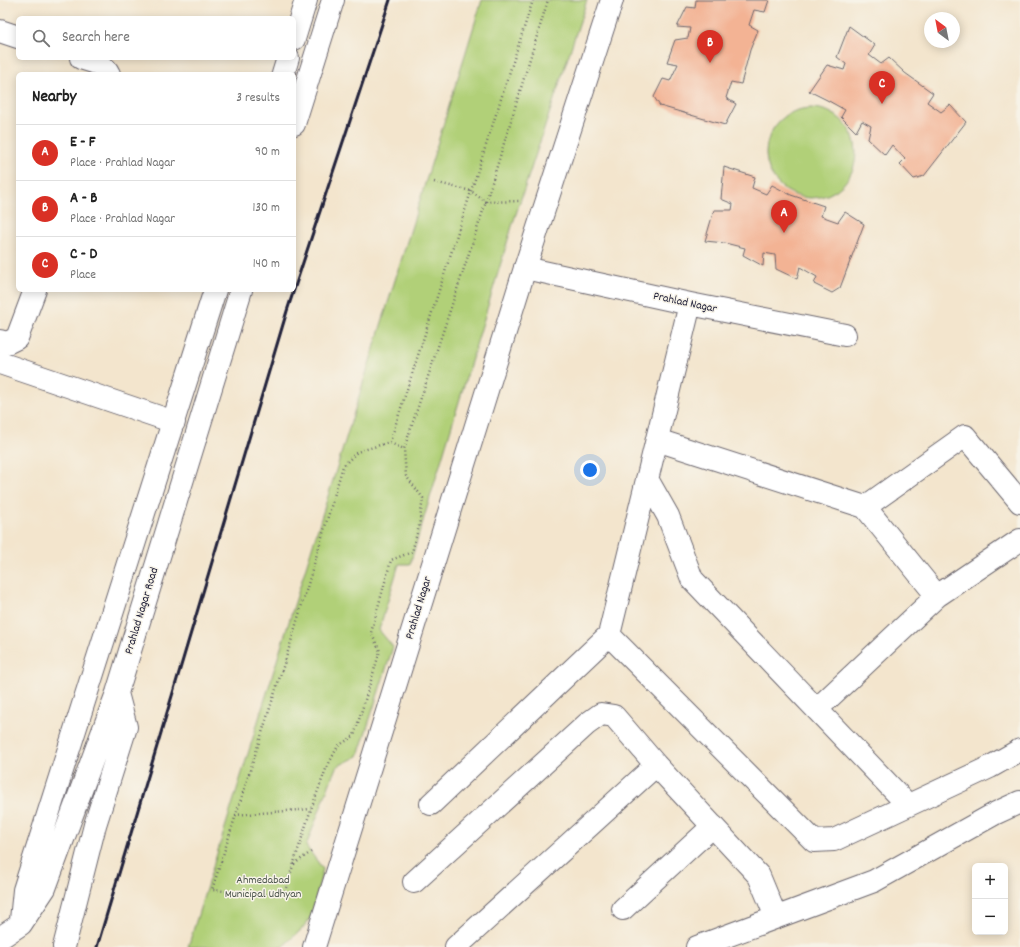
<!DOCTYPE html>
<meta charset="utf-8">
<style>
:root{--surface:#fff;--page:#f2f2f2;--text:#222;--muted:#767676;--line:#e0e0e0;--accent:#d93025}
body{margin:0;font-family:Dekko,sans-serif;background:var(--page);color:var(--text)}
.controls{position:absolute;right:12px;bottom:12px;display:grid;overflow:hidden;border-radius:6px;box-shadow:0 2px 10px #0003}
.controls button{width:36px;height:36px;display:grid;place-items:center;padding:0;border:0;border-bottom:1px solid var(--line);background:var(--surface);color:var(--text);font:20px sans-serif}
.compass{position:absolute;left:924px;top:12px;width:36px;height:36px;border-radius:50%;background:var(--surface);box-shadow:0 2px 10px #0003;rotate:328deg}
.you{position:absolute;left:590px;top:470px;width:14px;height:14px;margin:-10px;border:3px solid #fff;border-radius:50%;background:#1a73e8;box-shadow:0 0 0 6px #1a73e833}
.badge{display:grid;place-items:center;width:26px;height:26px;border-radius:50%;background:var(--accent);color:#fff;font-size:13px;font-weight:700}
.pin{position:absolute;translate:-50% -33px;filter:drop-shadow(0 1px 2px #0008)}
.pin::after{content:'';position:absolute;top:21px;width:14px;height:12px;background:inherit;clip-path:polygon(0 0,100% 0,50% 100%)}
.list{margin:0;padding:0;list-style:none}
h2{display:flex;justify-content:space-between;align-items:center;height:52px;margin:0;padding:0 16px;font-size:17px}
h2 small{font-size:13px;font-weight:400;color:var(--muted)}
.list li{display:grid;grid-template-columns:26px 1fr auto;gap:12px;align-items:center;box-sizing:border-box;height:56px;padding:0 16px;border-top:1px solid var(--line)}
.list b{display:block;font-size:15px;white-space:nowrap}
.list p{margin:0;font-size:13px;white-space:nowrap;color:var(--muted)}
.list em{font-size:13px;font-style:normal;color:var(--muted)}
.icon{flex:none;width:22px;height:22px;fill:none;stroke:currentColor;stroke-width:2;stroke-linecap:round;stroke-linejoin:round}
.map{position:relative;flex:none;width:1020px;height:947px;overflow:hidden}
.search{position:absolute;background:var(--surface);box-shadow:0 2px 10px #0003;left:16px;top:16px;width:280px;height:44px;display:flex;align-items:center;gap:10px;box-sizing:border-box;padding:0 14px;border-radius:6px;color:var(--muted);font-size:15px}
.panel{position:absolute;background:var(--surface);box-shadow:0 2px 10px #0003;left:16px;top:72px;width:280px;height:220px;border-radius:6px}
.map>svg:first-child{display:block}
.green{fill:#b1d078;stroke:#6a795a}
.building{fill:#f3b394}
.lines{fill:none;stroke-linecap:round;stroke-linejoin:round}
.street-casing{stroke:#6b666e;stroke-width:24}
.secondary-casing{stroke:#6b666e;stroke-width:24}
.path{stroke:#6b666e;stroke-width:2.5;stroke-dasharray:1 3;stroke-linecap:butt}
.street{stroke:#fff;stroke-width:22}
.secondary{stroke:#fff;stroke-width:22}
.rail{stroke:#22223b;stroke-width:3}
.labels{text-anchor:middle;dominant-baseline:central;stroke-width:3;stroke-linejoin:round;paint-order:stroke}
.street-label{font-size:12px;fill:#22223b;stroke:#f7f3e8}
.park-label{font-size:12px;fill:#4d564d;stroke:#f7f3e8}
</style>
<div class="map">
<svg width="1020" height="947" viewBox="0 0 1020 947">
<rect width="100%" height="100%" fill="#f7f3e8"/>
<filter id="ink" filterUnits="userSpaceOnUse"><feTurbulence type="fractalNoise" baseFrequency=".025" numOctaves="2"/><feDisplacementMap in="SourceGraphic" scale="8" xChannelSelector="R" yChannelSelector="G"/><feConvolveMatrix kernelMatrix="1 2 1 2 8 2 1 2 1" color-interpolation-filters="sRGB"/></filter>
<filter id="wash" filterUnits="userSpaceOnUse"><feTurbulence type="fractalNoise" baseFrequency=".012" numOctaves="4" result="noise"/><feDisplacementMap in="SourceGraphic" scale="16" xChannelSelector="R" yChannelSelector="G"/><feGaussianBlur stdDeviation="0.9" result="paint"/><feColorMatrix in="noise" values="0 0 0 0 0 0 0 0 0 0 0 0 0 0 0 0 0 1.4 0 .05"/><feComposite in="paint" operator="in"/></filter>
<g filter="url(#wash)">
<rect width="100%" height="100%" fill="#f3e5cd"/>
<!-- green -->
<path class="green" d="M482,0h105l-74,223 -103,341h-11l-20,66 14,17 -35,109 -22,11 -30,79 17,23 -12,48 -9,12 -20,18h-94z
M766 153a45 45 0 1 1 90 0a45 45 0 1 1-90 0Z"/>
<g id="blocks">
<!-- building -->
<path class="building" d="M696,0h73l-4,12 -11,-2 -5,15 9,5 -8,20 -9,34 -10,-2 -5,16 10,6 -11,21 -65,-19 -6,-9 9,-18 7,2 8,-17 -11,-2 8,-22 13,-2 2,-10 -13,-1 10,-20 8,1z
M849,26l26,19 -6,10 12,9 8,-6 16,15 28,20 -6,9 14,10 9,-7 16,17 -42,54 -10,3 -14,-15 5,-5 -13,-14 -7,10 -17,-16 3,-13 -9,-5 -6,11 -15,-15 4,-7 -18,-10 -18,-9 18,-26 17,5 2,-6 -9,-7z
M724,167l31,10 -3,11 14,6 6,-9 19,10 33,11 -3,10 17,6 7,-10 19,12 -24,64 -8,5 -18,-9 3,-7 -17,-10 -3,12 -21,-10 -1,-14 -11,-2 -1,13 -20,-11 2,-7 -20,-5 -20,-2 9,-31h18l1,-6 -12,-5z"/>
</g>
</g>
<g filter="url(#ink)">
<use href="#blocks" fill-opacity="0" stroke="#6b666e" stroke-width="1"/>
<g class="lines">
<!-- street casing -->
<g class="street-casing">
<path id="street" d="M0,31l18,6
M81,58c10,4 23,5 28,16
M525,268l165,36 155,31
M0,341l7,2 10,-5 18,-48
M0,363l174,59
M657,440l208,67 72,89
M647,479l21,37 24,63 216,226
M865,507l100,-71 55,66
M609,635l205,206 20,-1 156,-73 30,-17
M817,709l120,-113 83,-56
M431,804l178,-169 81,-331
M414,882l173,-158 14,-10 13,2 42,49 103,111 17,41
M623,909l90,-83
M456,947l200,-182"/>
</g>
<!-- secondary casing -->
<g class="secondary-casing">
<path id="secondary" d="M294,39l12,-39
M283,74l5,-16
M294,124l39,-124
M21,920l3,-30 191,-600
M0,938l21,-14 24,-36 72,-195 124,-403
M64,947l31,-122 31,-98 -9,-34
M314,947l211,-679 87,-268
M697,947l177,-66 122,-68 24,-11"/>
</g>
<!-- path -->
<path class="path" d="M533,0l-143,442 -33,10 -14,14 -53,179 -78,245 64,5 9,-4 26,-82 15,-40 12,-23 16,-10 26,-85 -9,-18 20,-73 21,-8 7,-26 4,-28 -17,-22 -2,-27 82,-247 62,-202
M434,182l37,9 15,11 34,-1
M390,443l14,6
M235,815l76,-6
M294,864l17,-12"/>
<!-- street -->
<use href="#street" class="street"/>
<!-- secondary -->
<use href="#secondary" class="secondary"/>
<!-- rail -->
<path class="rail" d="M97,947l190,-636 103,-311"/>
</g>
</g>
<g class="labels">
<!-- street labels -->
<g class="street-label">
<text transform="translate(685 303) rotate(12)">Prahlad Nagar</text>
<text transform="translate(419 608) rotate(-73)">Prahlad Nagar</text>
<text transform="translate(142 611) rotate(-73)">Prahlad Nagar Road</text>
</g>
<!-- park labels -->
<g class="park-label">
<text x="263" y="880">Ahmedabad<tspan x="263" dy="14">Municipal Udhyan</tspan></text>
</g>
</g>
</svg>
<div class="controls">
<button>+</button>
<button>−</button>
</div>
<svg class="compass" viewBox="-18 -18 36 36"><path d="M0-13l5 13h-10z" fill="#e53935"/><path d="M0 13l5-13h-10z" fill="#767676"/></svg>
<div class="you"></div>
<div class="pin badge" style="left:784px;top:233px">A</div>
<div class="pin badge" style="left:710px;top:63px">B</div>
<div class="pin badge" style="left:882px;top:104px">C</div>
<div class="search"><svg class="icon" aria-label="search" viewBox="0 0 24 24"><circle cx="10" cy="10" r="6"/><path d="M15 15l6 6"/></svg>Search here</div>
<section class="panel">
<h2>Nearby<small>3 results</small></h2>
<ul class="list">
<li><span class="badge">A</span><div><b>E - F</b><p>Place · Prahlad Nagar</p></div><em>90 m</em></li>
<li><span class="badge">B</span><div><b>A - B</b><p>Place · Prahlad Nagar</p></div><em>130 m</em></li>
<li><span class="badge">C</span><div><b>C - D</b><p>Place</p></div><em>140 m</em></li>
</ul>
</section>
</div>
